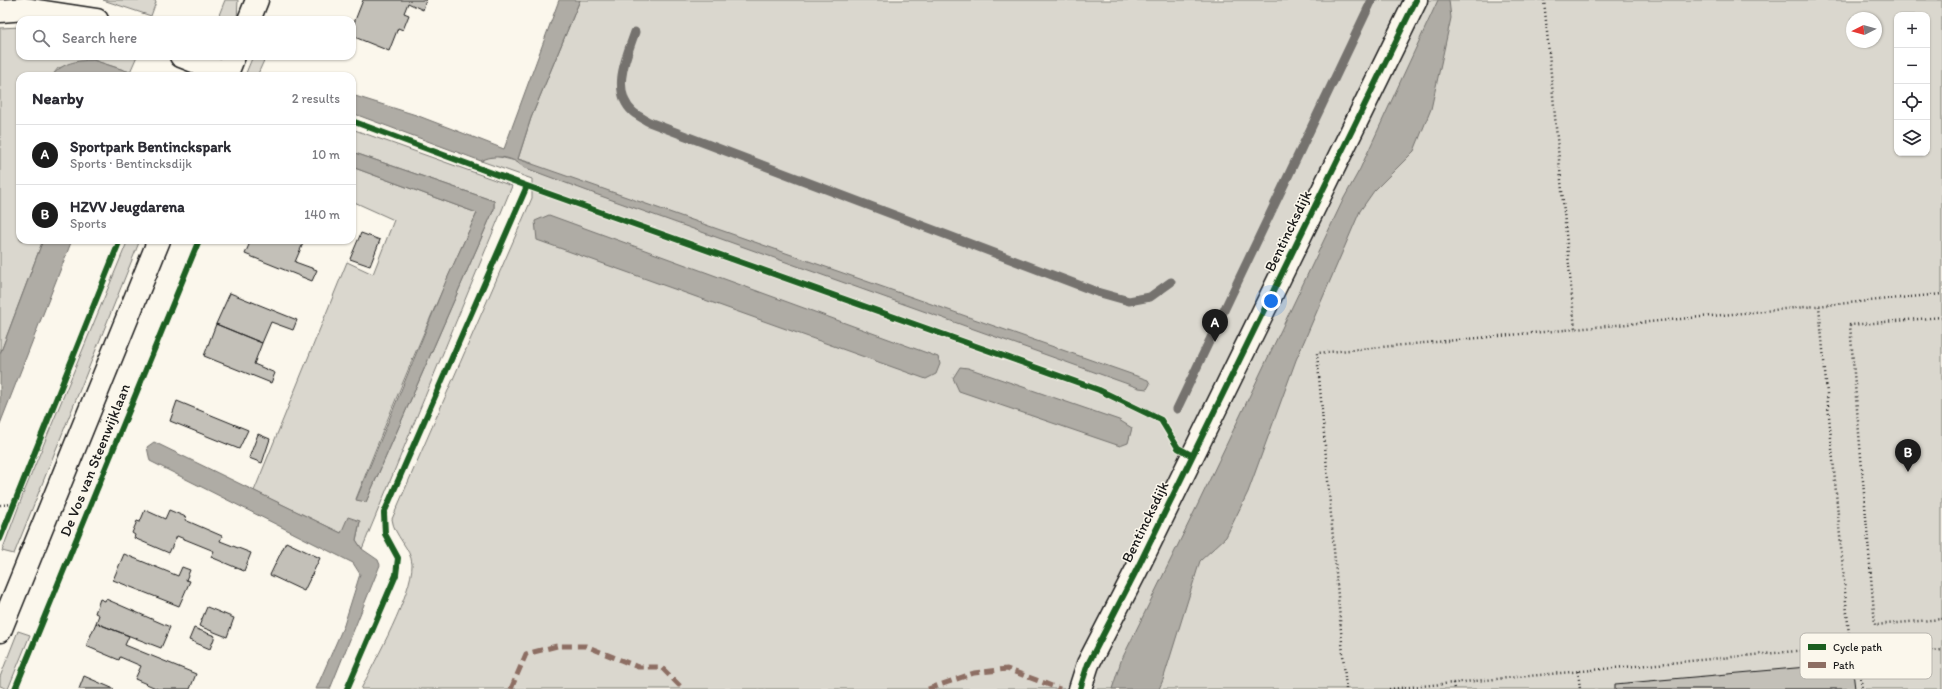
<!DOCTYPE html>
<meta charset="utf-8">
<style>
:root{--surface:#fff;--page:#f7f7f7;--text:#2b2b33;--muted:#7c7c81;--line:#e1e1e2;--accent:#1c1c1c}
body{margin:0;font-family:Itim,sans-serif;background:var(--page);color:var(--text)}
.controls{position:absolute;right:12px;top:12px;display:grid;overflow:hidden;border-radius:8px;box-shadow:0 1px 3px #0004}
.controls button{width:36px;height:36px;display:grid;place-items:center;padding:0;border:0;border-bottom:1px solid var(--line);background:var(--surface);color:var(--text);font:20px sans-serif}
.compass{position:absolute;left:1846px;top:12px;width:36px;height:36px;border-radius:50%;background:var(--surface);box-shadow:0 1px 3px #0004;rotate:264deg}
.you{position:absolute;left:1271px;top:301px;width:14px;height:14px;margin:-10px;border:3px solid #fff;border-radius:50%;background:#1a73e8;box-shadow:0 0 0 6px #1a73e833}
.badge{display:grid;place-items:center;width:26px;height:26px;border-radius:50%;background:var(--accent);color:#fff;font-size:13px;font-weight:700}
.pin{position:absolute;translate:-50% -33px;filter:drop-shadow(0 1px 2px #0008)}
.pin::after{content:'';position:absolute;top:21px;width:14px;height:12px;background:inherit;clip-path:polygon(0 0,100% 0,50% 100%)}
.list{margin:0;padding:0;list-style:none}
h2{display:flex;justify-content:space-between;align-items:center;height:52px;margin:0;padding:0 16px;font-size:17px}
h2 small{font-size:13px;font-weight:400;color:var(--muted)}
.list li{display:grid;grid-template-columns:26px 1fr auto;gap:12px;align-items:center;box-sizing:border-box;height:60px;padding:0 16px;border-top:1px solid var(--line)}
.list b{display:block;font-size:15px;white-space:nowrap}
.list p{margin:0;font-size:13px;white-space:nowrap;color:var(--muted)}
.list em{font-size:13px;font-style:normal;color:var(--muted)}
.icon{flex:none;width:22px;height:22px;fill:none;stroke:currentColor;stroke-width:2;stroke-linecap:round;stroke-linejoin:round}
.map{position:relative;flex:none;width:1942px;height:689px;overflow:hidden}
.search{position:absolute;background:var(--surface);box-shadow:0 1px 3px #0004;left:16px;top:16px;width:340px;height:44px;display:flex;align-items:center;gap:10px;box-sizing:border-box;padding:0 14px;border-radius:12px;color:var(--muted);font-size:15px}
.panel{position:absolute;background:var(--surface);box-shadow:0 1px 3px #0004;left:16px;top:72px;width:340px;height:172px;border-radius:12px}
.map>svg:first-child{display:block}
.green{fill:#dad7ce;stroke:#7b7a75;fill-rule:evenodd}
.water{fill:#afaca5;stroke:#74726e}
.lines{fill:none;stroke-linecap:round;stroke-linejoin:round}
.stream{stroke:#74726e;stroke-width:9}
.building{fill:#c3c0b8;stroke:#1c1c1c}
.street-casing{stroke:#1c1c1c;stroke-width:25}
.path{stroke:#1c1c1c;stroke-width:2.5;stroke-dasharray:1 3;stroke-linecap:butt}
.street{stroke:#fbf7ec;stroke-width:22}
.quiet{stroke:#8d6e63;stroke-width:5;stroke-dasharray:10 5;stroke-linecap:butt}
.cycleway-casing{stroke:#fbf7ec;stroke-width:8}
.cycleway{stroke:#1b5e20;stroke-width:6}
.labels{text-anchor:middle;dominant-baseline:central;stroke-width:3;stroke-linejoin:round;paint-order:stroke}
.street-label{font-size:15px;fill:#1c1c1c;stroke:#fbf7ec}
.key{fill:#fbf7ec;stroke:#b8b5ae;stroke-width:1}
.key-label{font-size:11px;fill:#1c1c1c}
</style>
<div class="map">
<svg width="1942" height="689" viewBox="0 0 1942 689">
<rect width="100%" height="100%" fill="#fbf7ec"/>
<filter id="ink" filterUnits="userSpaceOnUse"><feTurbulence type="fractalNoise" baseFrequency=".025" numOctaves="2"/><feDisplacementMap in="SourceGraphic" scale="8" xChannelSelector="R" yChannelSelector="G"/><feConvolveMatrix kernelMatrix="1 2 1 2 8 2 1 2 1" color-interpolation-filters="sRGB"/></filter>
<g filter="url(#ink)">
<!-- green -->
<path class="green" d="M103,0h51l2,2 -5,14z
M225,0h13l-1,20h-20z
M580,0h1362v689h-1581c14,-28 52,-97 51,-125 -1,-16 -18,-28 -20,-45l140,-321v-19l-51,-18 10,-6 25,6 5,4 11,4v-6l-14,-4 13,-41zM1897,15h30v138h-30zM1852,18h24v24h-24z
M20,27v29h117l-7,16 -37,-12 -35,8 -6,8h-32v164h23l-43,114v-326z
M253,56h13l-9,20 -11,-3z
M352,129l160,57 -150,363 -6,-9 4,-18 -19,11 -87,-42 93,-229 26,12 21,-54 -42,-19v-34l125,46c-43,94 -84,190 -121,286l10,3 128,-293v-8l-142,-49z
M128,240h12l-126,314 -12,-3 22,-59z
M18,631l12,4 -22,54 -8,-3v-9z"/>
<!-- water -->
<path class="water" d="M559,0h21l-49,118 -13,41 630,221 2,4 -3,5 -8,-1 -541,-193 -75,-28c-11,-11 -30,-13 -42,-6l-129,-48v-18l64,20 88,34z
M1438,0h11l2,18 -20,91 -17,42 -40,40 -14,20 -64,149 -48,132 -22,45 -26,24 -37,119 -4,9h-47l9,-28 78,-159 145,-304 16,-29z
M93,60l37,12 5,4h-83c11,-14 24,-15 41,-16z
M352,152l142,49v8l-128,293 -10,-2 90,-219 31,-68 -125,-46z
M549,215l389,142 2,7 -4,10 -10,5 -389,-139 -2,-19z
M43,240h29l-72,184v-70z
M960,367l8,1 151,52 13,8 -4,15 -8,3 -161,-55 -6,-13z
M154,442l187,91 7,-16 12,4 -4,19 6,9 16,11 2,5 -50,124h-14l28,-64 16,-51 -7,-11 -203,-102 -3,-14z"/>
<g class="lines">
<!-- stream -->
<path class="stream" d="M635,32c-8,23 -25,59 -2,80 5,4 11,7 16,10l448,170 32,9 21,-4 21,-15
M1177,409l195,-409"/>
</g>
<!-- building -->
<path class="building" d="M363,0h63l-3,10 -15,-7 -4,10 5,2 -6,15 -5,-2 -9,23 -37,-15v-8z
M361,233l19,7 -10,26 -20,-7z
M251,240l53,1 -9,21 22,8 -5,11 -67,-27z
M230,293l67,27 -4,10 -22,-8 -9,21 -46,-19z
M216,324l46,19 -8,21 21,9 -4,10 -67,-27z
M177,401l71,29 -9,19 -69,-28z
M258,434l12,5 -8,24 -13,-5z
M145,510l20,9 4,-9 17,7 -1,3 37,16 -2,5 31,12 -7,18 -33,-14 3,-6 -37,-15 -8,17 -35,-15 1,-3 -3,-2 5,-12 3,1z
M286,542l34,16 -16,33 -34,-16z
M124,554l54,22 4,-9 8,3 -4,10 4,1 -11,25 -66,-26z
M100,599l5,2 1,-2 64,28 -9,21 -65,-25 3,-8 -4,-2z
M207,607l27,11 -7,19 -28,-11z
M96,623l33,13 -4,9 71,29 -6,15h-32l-23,-10 6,-13 -21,-9 -1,3 -33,-14z
M194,628l21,8 -5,13 -21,-9z
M1852,663l3,26h-240v-5z
M84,676l30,13h-35z"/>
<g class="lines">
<!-- street casing -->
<g class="street-casing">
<path id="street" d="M0,11l25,-2 72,11
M249,20l8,-20
M181,56l46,18
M226,76l8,-20
M0,631l159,-391
M1080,689l8,-25 48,-93 280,-571"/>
</g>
<!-- path -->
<path class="path" d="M1544,0l31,329 367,-35
M1942,317l-92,8 25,300 67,-6
M0,505l14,-1
M1850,646l9,12 83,-8
M1859,658l3,31
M1578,671l2,18
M1453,683l1,6
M1346,689l-29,-336 258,-24
M1389,689l461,-43 -31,-340"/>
<!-- street -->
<use href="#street" class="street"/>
<!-- quiet -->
<path class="quiet" d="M511,689l15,-35 31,-8h29l52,21h23l22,22
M928,689l46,-16 33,-4 53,20"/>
<!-- cycleway casing -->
<g class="cycleway-casing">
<path id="cycleway" d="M527,186l572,204 62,30 17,28 13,7
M0,539l120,-299
M15,689l184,-449
M347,689l49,-114 2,-17 -13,-24 -1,-21 143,-327 -175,-65
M1080,689l8,-25 48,-93 280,-571"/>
</g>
<!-- cycleway -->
<use href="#cycleway" class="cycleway"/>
</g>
</g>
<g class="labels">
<!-- street labels -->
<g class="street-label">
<text transform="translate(1288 231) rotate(-64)">Bentincksdijk</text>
<text transform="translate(95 460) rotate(-68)">De Vos van Steenwijklaan</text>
<text transform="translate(1145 522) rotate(-64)">Bentincksdijk</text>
</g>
</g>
<!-- legend -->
<rect x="1800" y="633" width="132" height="46" rx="6" class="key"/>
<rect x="1808" y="644" width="18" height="6" fill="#1b5e20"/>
<rect x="1808" y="662" width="18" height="6" fill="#8d6e63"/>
<g class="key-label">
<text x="1833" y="651">Cycle path</text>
<text x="1833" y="669">Path</text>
</g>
</svg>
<div class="controls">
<button>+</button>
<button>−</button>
<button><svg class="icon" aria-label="locate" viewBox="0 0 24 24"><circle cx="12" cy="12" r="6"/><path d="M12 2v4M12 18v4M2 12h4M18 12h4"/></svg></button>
<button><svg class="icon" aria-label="layers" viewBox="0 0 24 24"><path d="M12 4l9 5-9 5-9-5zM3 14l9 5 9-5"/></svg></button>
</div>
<svg class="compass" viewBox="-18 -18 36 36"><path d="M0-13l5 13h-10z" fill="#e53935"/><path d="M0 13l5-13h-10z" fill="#7c7c81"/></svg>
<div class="you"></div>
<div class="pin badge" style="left:1215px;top:342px">A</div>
<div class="pin badge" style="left:1908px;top:472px">B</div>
<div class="search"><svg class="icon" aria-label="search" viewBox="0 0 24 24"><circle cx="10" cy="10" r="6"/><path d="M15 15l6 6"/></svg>Search here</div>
<section class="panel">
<h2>Nearby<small>2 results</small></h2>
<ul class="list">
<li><span class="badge">A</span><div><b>Sportpark Bentinckspark</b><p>Sports · Bentincksdijk</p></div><em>10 m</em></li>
<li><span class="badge">B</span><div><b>HZVV Jeugdarena</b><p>Sports</p></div><em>140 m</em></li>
</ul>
</section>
</div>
